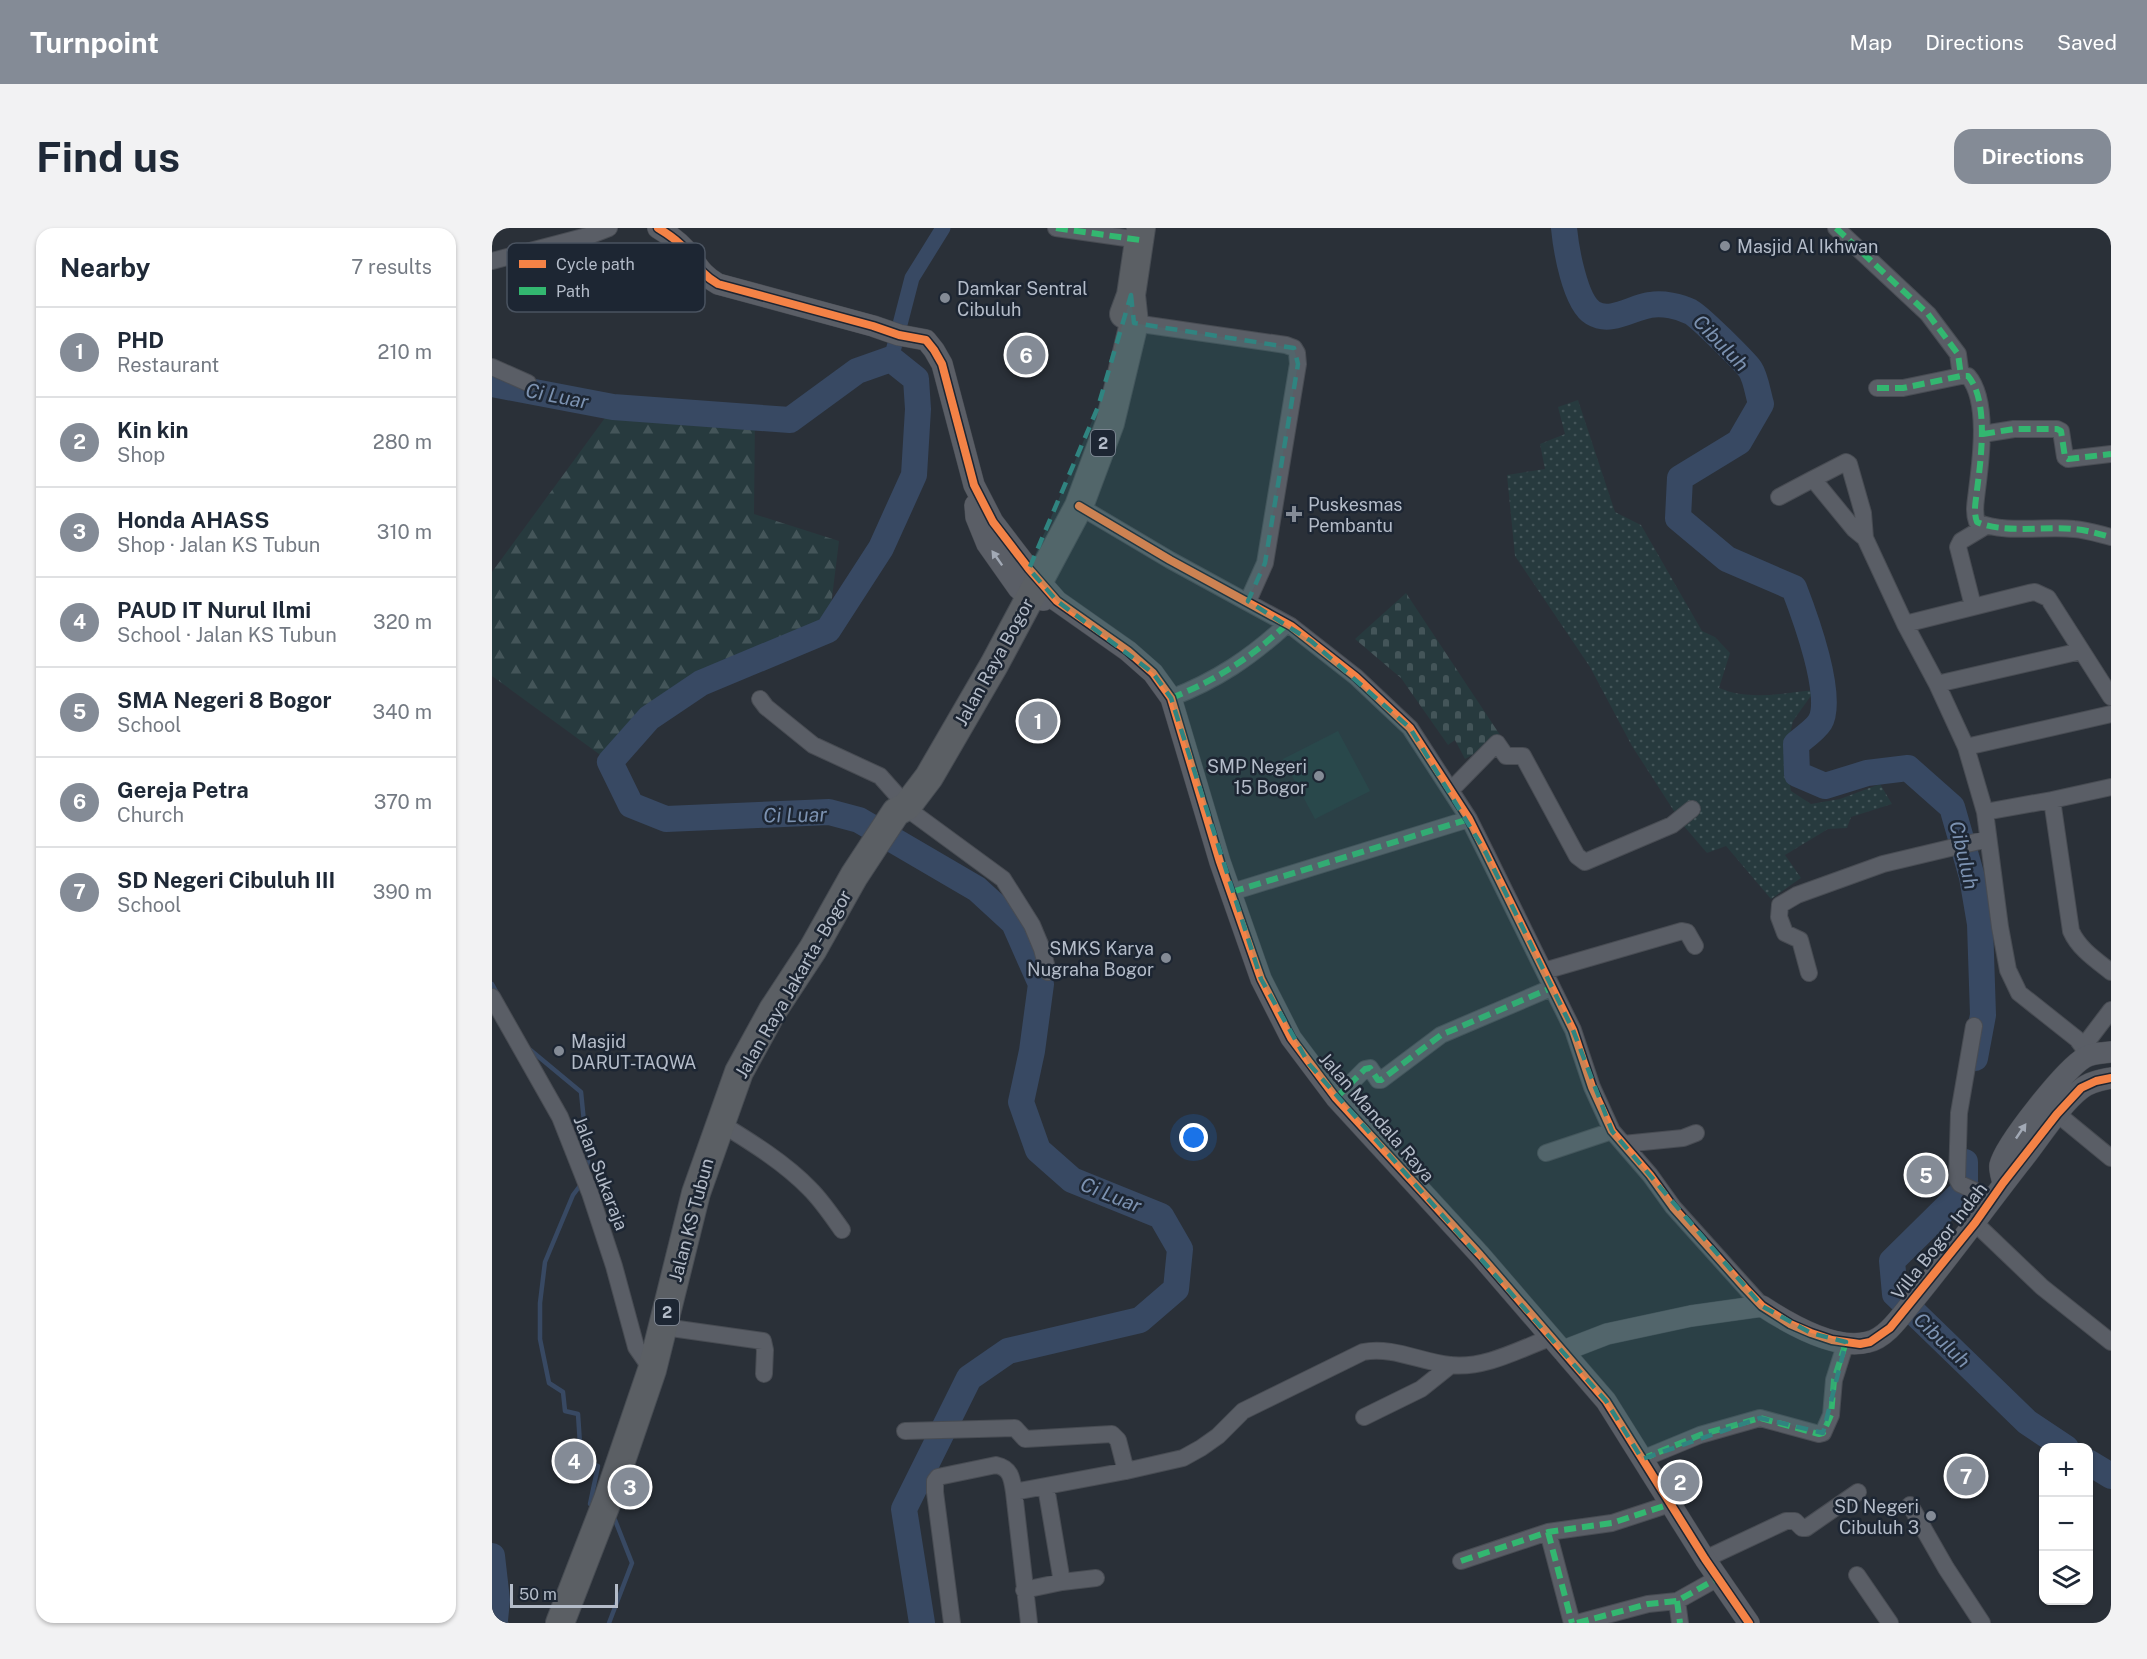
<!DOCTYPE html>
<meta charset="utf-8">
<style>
:root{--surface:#fff;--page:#f2f2f3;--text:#1f2937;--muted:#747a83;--line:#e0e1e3;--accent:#848b96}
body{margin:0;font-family:"Public Sans",sans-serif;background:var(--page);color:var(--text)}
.controls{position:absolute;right:18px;bottom:18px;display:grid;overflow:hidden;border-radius:12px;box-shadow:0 2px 4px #0004}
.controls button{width:54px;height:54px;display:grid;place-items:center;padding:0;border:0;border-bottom:2px solid var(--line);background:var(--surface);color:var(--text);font:30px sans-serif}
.scale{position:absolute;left:18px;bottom:15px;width:108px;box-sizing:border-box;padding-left:6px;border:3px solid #b4bcc9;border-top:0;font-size:16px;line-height:21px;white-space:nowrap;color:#b4bcc9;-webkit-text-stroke:4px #1d2633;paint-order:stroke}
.you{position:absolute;left:702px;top:910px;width:21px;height:21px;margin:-15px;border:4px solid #fff;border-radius:50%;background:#1a73e8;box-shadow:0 0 0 9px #1a73e833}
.badge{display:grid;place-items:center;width:39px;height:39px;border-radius:50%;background:var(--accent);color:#fff;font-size:20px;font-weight:700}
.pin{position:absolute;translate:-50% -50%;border:3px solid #fff;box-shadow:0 2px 6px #0006}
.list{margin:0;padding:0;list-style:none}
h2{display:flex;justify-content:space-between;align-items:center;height:78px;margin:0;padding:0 24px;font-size:26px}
h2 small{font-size:20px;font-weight:400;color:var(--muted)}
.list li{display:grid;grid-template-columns:39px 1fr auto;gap:18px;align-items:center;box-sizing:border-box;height:90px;padding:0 24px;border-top:2px solid var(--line)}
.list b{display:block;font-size:22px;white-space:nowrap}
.list p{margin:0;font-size:20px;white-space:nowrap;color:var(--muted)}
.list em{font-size:20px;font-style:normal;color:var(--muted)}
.icon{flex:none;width:33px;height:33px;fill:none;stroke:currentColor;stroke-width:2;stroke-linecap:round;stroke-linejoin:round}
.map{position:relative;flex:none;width:1619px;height:1395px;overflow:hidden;border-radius:18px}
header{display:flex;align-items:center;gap:36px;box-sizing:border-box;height:84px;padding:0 30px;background:var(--accent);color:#fff}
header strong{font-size:28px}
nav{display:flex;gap:33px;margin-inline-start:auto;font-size:21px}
.intro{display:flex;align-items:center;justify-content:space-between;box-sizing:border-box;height:144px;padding:0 36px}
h1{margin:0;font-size:42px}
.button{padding:15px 27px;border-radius:18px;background:var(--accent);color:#fff;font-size:21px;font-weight:700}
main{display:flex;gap:36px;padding:0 36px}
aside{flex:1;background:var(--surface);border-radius:18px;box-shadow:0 2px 4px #0004}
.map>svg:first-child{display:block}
.grass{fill:url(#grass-dots)}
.forest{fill:url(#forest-firs)}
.cemetery{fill:url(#cemetery-stones)}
.park{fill:#273a3e}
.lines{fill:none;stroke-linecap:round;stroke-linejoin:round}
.stream{stroke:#384963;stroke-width:4.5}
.canal{stroke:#384963;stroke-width:15}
.river{stroke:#384963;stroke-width:26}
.minor-casing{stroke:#484c53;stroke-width:18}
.tertiary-casing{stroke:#484c53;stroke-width:22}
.trunk-casing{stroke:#474c53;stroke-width:30}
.minor{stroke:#5a5e66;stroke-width:16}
.tertiary{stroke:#5a5e66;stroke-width:21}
.trunk{stroke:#5b5f64;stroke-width:28}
.quiet{stroke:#33b770;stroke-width:6;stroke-dasharray:12 6;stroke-linecap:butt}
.cycleway-casing{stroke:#1d2633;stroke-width:11}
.cycleway{stroke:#f48246;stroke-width:8}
.oneway{fill:#a2a9b5}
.marked{fill:#308480;fill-opacity:0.2;stroke:#308480;stroke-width:4.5;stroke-dasharray:12 8;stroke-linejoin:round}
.poi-dot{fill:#848b96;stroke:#1d2633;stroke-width:2}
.labels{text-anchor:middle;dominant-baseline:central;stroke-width:5;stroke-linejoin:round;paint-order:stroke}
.shield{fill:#1d2633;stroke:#878f9c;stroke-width:1.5}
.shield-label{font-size:16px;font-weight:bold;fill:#b4bcc9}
.poi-label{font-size:18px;fill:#b4bcc9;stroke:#1d2633;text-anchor:start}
.street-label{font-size:18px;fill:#b4bcc9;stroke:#1d2633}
.water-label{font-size:20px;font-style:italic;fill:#7c92b1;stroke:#1d2633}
.key{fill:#1d2633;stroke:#4a5360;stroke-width:1.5}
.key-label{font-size:16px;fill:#b4bcc9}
</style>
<header>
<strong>Turnpoint</strong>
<nav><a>Map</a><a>Directions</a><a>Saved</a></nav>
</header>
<div class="intro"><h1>Find us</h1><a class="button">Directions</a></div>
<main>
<aside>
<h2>Nearby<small>7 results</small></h2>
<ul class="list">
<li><span class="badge">1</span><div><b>PHD</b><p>Restaurant</p></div><em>210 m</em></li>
<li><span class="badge">2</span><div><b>Kin kin</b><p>Shop</p></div><em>280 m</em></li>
<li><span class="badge">3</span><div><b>Honda AHASS</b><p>Shop · Jalan KS Tubun</p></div><em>310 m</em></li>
<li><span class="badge">4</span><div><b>PAUD IT Nurul Ilmi</b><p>School · Jalan KS Tubun</p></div><em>320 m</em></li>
<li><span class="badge">5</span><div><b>SMA Negeri 8 Bogor</b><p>School</p></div><em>340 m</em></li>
<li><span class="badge">6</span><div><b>Gereja Petra</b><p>Church</p></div><em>370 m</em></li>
<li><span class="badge">7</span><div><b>SD Negeri Cibuluh III</b><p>School</p></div><em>390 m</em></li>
</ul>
</aside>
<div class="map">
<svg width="1619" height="1395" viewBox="0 0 1619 1395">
<defs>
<pattern id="grass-dots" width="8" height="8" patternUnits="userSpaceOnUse" patternTransform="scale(1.5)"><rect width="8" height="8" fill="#273a3e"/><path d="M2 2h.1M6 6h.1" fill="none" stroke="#445559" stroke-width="1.8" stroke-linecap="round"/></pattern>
<pattern id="forest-firs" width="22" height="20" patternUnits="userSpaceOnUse" patternTransform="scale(1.5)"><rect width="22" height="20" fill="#273a3e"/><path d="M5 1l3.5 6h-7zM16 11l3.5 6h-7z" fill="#445559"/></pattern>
<pattern id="cemetery-stones" width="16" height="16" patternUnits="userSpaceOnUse" patternTransform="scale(1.5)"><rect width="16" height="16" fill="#273a3e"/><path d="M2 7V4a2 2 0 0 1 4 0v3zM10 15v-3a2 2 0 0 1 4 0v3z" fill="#445559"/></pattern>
</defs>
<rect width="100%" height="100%" fill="#2a3038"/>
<!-- grass -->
<path class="grass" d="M1086,172l37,112 26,13 61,106 13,6 15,16 -11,35c31,13 63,5 96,2l-22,31 -8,35 6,35 20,13 29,-5 40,-15 12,20 -41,13 -4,11 -19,1 -43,26 16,23 -30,21 -45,-53 -19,7 -24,-28 -51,-79 -42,-79 -75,-111 -8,-81 38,-6 -5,-25 25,-10 -7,-27z"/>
<!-- forest -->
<path class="forest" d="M121,179l142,7 -1,100 85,27 -11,89 -96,38 -122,94 -118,-86v-104z"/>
<!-- cemetery -->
<path class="cemetery" d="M914,365l96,145 -37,21 -10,-19 -7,5 -47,-67 -46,-39z"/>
<!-- park -->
<path class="park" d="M846,503l32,60 -55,28 -32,-60z"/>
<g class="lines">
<!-- stream -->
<path class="stream" d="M0,756l6,11
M36,820l53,44 8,79
M90,955l-9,12 -28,67 -5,41v36l9,44 14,9 2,19 13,3 3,45 17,7 -8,38 3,3
M117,1395l23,-60 -17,-43 -4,-3"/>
<!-- canal -->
<path class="canal" d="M399,131l21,-81 31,-50"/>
<!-- river -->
<path class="river" d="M1072,0c2,21 11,74 29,85 18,11 40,-6 57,-8 13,-2 29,1 41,7 6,2 54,50 59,57 6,9 8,25 11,35l-22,38 -59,36 -2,40 49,41 67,29c10,26 41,109 26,134 -5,8 -17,16 -24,22l1,30 28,12 42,-13 41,-5 44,39 20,70 8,47 3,91 -8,43
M0,156l121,23 177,13 67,-49 34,-12 25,20 2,30 -4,66 -33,73 -53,82 -127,53 -52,35 -39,44 21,43 35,14 163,-7 30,8 118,69 37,34 27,61 -9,67 -11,51 17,48 34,30 89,36 19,33 -4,40 -36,31 -132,31 -39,27 -65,131 18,114
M1473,934v27l-73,72 3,33 132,128 39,26
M1596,1234l23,14
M0,1328l5,44 -2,20"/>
<!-- minor casing -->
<g class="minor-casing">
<path id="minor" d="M564,0l84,12
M1344,0l92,86 30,40 3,22
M0,33l99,-26 18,-7
M642,95l152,22 8,3 3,5 1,11 -33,199 -17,38
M0,139l36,16
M1385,160h26l58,-12h7c21,24 13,83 9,114 -1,11 -4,21 0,32 27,12 69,4 97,7 13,1 25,5 37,8
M1491,206l31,-5h43l4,2 4,26 3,2 43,-5
M1287,269l34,-18
M587,278l91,54 121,66 65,51 54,51 59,91 17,34 87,177 19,57 20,44 38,44 23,32 89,99
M1373,310l-2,-25 -14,-49 -3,-2 -33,17 41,50 11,9 40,86 32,60 29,63 145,-33
M1481,378l-15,-59 3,-6 25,-15
M1413,396l124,-31 6,-1 13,6 63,99
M1445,456l144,-33
M679,470c46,-18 79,-40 115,-73
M268,471l6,8 47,38 67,31 33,37 90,66 29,46 10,24 6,23
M1474,519l19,65 15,115 8,43 11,23 58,46 6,8
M1619,559l-59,13 19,131c8,18 25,29 40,41
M959,562l46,-47 9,13h17l54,100 8,6 87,-37 20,-16
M1493,584l67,-12
M740,664l237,-73
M1052,743l138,-40 5,1 8,14
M1317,745l-9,-33 -15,-7 -6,-16 1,-12 17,-10 86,-31 105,-25
M0,769l68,120 30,76 24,73 22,81 16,23
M1482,798l-15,87 -2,66 3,5 33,15
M1592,828l-1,-9 28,-37
M844,870l29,-29 5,-1 8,12h3l60,-45 110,-47
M1557,879l62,51
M228,895c31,19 65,40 90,66 12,12 22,27 32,41
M1131,916l60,-6 13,-5
M1054,925l66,-22
M1483,995l67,64 69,55
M172,1099l99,14 2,9 -1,24
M872,1189l57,-28 30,-24
M413,1203l110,-3 10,11 87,-5 6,6 8,31
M1150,1231l58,-24 60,-17 59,16 4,-1 8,-18 3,-35 12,-38
M522,1264l15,131
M1418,1277l36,63 36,55
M1056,1304l24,91
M1213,1331l81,-38h9l7,7h4l52,-36
M969,1333l87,-29 64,-9 58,-19
M1365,1347l33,48
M570,1354l34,-4
M532,1362l38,-8 -16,-95
M1185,1373l3,22
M460,1395l-17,-131v-11l3,-4 58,-12c15,3 16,14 18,27l112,-21 57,-13 18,-10 17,-12 25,-25 120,-59c29,-6 58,10 87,13 35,4 70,-16 102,-28
M1085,1395l71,-19 29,-3 41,-23"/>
</g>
<!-- tertiary casing -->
<g class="tertiary-casing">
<path id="tertiary" d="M166,0c10,6 19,12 27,21 13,15 14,24 33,35l155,42 26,9 27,5 8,10 8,14 32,121 19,37 36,47 28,32 71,50 25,22 18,25 49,164 41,117 30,59 45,60 144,157 126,146 99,158 44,64
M483,277l1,12 11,27 31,44 11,10 15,2
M1511,955c-1,-5 -4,-13 -3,-18 5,-21 65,-96 84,-107 7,-5 18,-5 27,-6
M1071,1123l44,-17 84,-18 71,-10c26,17 73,45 106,36 19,-4 34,-28 46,-42 37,-45 71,-92 106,-137 18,-22 40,-58 61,-74 8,-7 20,-9 30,-11"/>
</g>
<!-- trunk casing -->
<g class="trunk-casing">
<path id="trunk" d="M632,86l7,-19 10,-67
M68,1395l48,-124 44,-129 44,-177 43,-121 34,-62 40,-61 41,-73 42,-64 11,-6 22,-29 65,-112 85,-159 31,-83 24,-100 -3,-28"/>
</g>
<!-- minor -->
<use href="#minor" class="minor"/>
<!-- tertiary -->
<use href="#tertiary" class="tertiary"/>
<!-- trunk -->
<use href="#trunk" class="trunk"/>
<!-- quiet -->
<path class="quiet" d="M564,0l84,12
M1344,0l92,86 30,40 3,22
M1385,160h26l58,-12h7c21,24 13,83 9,114 -1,11 -4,21 0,32 27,12 69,4 97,7 13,1 25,5 37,8
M1491,206l31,-5h43l4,2 4,26 3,2 43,-5
M679,470c46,-18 79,-40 115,-73
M740,664l237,-73
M844,870l29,-29 5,-1 8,12h3l60,-45 110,-47
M1150,1231l58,-24 60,-17 59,16 4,-1 8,-18 3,-35 12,-38
M1056,1304l24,91
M969,1333l87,-29 64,-9 58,-19
M1185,1373l3,22
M1085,1395l71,-19 29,-3 41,-23"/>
<!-- cycleway casing -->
<g class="cycleway-casing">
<path id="cycleway" d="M166,0c10,6 19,12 27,21 13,15 14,24 33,35l155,42 26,9 27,5 8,10 8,14 32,121 19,37 36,47 28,32 71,50 25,22 18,25 49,164 41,117 30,59 45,60 144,157 126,146 99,158 44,64
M587,278l91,54 121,66 65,51 54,51 59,91 17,34 87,177 19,57 20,44 38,44 23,32 72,81 17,18 28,18 21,9 21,7 28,4 10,-2 20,-14 85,-105 28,-40 54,-69 24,-26 15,-7 15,-3"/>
</g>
<!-- cycleway -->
<use href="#cycleway" class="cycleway"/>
</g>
<!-- one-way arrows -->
<defs><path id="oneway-solid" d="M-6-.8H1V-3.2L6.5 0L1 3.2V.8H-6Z" transform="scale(1.5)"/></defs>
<g class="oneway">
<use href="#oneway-solid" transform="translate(505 330) rotate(-125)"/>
<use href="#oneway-solid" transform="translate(1529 903) rotate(-56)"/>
</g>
<!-- marked area -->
<path class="marked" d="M639,67l3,28 160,25 4,16 -33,199 -17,38 63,40 99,87 76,125 87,177 39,101 150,175 49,27 35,9 -23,91 -63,-15 -118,41 -36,-58 -297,-337 -48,-85 -90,-281 -18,-25 -96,-72 -28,-32 69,-162z"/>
<!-- markers -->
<g class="poi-dot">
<circle cx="1233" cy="18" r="6"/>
<circle cx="453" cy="70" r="6"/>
<path d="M799 277h6v6h6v6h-6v6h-6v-6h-6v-6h6z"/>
<circle cx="827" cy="548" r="6"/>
<circle cx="674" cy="730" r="6"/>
<circle cx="67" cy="823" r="6"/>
<circle cx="1439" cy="1288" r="6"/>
</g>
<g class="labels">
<!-- shield labels -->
<g class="shield">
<rect x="599" y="202" width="24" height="26" rx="4.5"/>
<rect x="163" y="1071" width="24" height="26" rx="4.5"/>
</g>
<g class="shield-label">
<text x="611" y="215">2</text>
<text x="175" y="1084">2</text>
</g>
<!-- poi labels -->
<g class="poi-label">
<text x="1245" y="18">Masjid Al Ikhwan</text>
<text x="465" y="60">Damkar Sentral<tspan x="465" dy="21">Cibuluh</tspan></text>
<text x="816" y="276">Puskesmas<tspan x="816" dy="21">Pembantu</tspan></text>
<text x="815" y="538" text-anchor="end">SMP Negeri<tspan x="815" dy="21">15 Bogor</tspan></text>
<text x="662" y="720" text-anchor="end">SMKS Karya<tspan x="662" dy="21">Nugraha Bogor</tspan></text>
<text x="79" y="813">Masjid<tspan x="79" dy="21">DARUT-TAQWA</tspan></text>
<text x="1427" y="1278" text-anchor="end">SD Negeri<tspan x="1427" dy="21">Cibuluh 3</tspan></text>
</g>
<!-- street labels -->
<g class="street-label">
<text transform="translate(502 434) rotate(-61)">Jalan Raya Bogor</text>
<text transform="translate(301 756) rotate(-60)">Jalan Raya Jakarta - Bogor</text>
<text transform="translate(885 889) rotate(49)">Jalan Mandala Raya</text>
<text transform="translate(109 945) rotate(69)">Jalan Sukaraja</text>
<text transform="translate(199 992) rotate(-75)">Jalan KS Tubun</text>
<text transform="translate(1447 1013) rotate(-52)">Villa Bogor Indah</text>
</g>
<!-- water labels -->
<g class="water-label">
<text transform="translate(1229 115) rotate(46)">Cibuluh</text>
<text transform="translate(65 168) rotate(11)">Ci Luar</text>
<text transform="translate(303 587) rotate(-1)">Ci Luar</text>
<text transform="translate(1472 627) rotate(77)">Cibuluh</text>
<text transform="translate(619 967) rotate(22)">Ci Luar</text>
<text transform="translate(1450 1112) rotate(44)">Cibuluh</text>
</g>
</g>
<!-- legend -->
<rect x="15" y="15" width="198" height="69" rx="9" class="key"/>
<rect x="27" y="32" width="27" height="8" fill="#f48246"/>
<rect x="27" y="59" width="27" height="8" fill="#33b770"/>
<g class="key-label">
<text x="64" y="42">Cycle path</text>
<text x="64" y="69">Path</text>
</g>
</svg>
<div class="controls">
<button>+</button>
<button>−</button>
<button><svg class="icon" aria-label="layers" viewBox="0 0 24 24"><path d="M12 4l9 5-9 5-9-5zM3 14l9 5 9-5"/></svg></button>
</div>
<div class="scale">50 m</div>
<div class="you"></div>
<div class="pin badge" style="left:546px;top:493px">1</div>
<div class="pin badge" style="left:1188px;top:1254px">2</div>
<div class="pin badge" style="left:138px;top:1259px">3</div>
<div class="pin badge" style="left:82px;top:1233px">4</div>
<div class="pin badge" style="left:1434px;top:947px">5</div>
<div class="pin badge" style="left:534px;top:127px">6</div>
<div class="pin badge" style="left:1474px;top:1248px">7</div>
</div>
</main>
